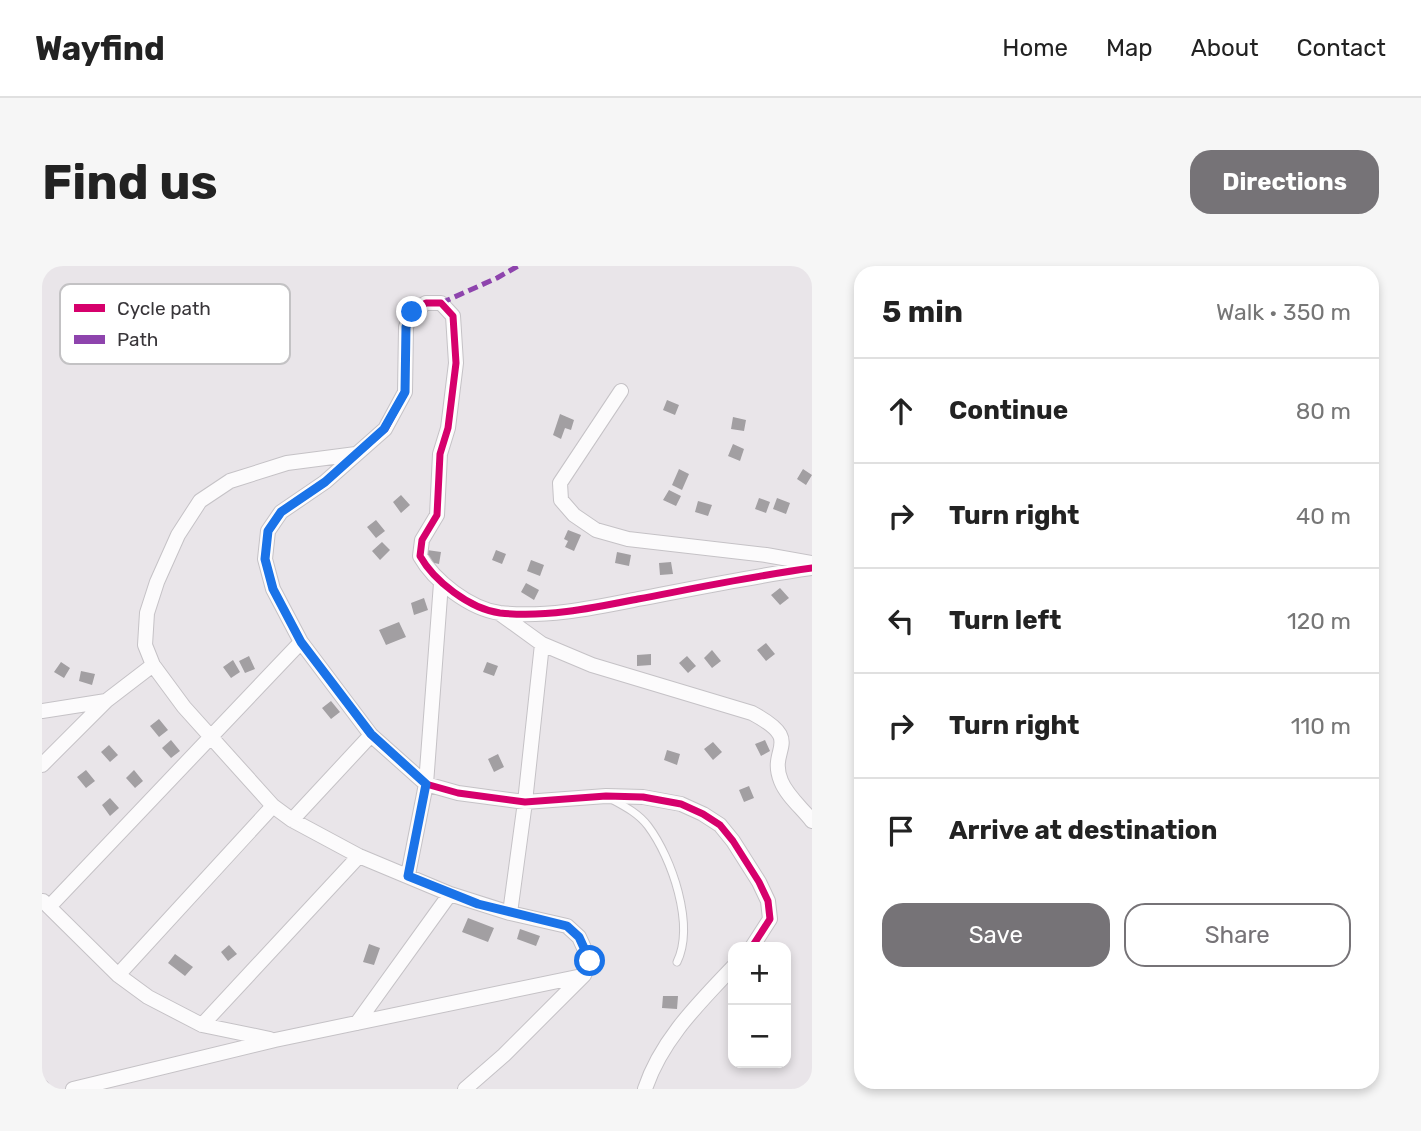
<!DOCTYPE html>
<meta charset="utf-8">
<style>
:root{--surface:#fff;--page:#f6f6f6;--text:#222;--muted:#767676;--line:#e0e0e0;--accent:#767377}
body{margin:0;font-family:Rubik,sans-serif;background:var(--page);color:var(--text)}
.controls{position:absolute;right:21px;bottom:21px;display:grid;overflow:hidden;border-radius:14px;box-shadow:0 4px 10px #0003}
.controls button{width:63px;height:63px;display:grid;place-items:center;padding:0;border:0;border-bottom:2px solid var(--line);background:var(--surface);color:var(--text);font:35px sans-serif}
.stop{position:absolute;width:21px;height:21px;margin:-16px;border:5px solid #1a73e8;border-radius:50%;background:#fff}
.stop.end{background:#1a73e8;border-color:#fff;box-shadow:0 2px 7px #0008}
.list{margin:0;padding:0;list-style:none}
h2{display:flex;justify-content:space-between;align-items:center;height:91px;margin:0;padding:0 28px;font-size:30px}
h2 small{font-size:23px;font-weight:400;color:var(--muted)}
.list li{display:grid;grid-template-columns:46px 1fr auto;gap:21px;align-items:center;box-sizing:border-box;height:105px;padding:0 28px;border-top:2px solid var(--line)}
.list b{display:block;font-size:26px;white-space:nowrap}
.list em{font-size:23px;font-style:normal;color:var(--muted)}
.actions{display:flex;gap:14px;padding:21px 28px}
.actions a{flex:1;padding:16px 0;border:2px solid var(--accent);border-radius:21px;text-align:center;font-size:24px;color:var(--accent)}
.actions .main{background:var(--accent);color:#fff}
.icon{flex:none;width:38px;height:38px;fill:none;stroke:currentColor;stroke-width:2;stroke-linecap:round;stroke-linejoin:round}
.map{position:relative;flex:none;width:770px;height:823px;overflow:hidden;border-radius:21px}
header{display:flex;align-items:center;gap:42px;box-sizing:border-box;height:98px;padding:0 35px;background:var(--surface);border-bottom:2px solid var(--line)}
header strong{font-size:33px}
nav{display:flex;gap:38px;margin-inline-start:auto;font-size:24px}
.intro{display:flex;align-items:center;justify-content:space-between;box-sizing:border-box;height:168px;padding:0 42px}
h1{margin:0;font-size:49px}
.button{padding:18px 32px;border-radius:21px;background:var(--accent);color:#fff;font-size:24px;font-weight:700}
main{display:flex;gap:42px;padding:0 42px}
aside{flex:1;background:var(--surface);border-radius:21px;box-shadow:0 4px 10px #0003}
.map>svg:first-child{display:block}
.building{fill:#a29fa2}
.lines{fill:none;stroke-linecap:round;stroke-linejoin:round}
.lane-casing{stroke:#c5c2c6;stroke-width:9}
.street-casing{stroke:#c5c2c6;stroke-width:16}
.lane{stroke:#fcfbfc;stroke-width:7}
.street{stroke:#fcfbfc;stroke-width:14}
.quiet{stroke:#8e44ad;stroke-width:5;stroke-dasharray:10 5;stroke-linecap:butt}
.cycleway-casing{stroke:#fff;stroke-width:11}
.cycleway{stroke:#d6006c;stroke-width:7}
.route{stroke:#1a73e8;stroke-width:9}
.key{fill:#fff;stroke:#c3c2c4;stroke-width:2}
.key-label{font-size:19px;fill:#383539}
</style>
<header>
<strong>Wayfind</strong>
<nav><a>Home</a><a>Map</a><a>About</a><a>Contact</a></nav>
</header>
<div class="intro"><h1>Find us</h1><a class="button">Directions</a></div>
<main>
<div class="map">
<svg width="770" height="823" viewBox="0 0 770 823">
<rect width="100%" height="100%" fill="#e9e5e9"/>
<!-- building -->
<path class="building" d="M625,134l12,5 -4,10 -12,-5z
M518,148l14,6 -3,10 -6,-2 -4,11 -8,-4z
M691,151l13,3 -2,11 -13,-2z
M691,178l11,5 -4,12 -12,-5z
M637,203l10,5 -7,16 -10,-5z
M761,203l9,6 -6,10 -9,-6z
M627,224l12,6 -5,10 -13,-6z
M359,229l9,10 -9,8 -8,-11z
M717,232l11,4 -4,11 -11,-4z
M735,232l13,5 -4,11 -13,-5z
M656,235l14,4 -4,11 -13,-4z
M334,254l9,11 -9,7 -9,-11z
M526,264l13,5 -7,16 -9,-4 3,-6 -4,-2z
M340,276l8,8 -10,10 -8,-9z
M385,284l14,2 -2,12 -14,-3z
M454,284l10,4 -4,10 -10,-4z
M575,286l14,3 -2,11 -14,-3z
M489,294l13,5 -4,11 -13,-5z
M629,296l2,12 -13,1 -1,-12z
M484,317l13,7 -5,10 -13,-8z
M738,322l9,10 -9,7 -9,-10z
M382,332l4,12 -14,5 -3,-12z
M357,356l7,15 -20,8 -7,-15z
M724,377l9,11 -9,7 -9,-11z
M670,384l9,11 -9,7 -8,-10z
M609,388v11l-14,1v-11z
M207,390l6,13 -10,4 -6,-12z
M645,390l9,10 -8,7 -9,-10z
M191,394l7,12 -9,6 -8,-11z
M19,396l9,6 -6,10 -10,-6z
M445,396l11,4 -4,10 -11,-4z
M39,405l14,3 -3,11 -13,-4z
M289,435l9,11 -9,7 -9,-11z
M117,453l9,11 -9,7 -9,-11z
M129,474l9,11 -9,7 -9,-10z
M723,474l5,11 -9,5 -6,-12z
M671,476l9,10 -9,8 -9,-11z
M67,479l9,10 -8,7 -9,-10z
M625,484l13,4 -3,11 -13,-5z
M456,488l6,13 -10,5 -6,-13z
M44,504l9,11 -9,7 -9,-11z
M92,504l9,11 -8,7 -9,-10z
M707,520l5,12 -10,4 -5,-12z
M68,532l9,10 -9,8 -8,-11z
M426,652l26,10 -6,14 -26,-10z
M478,663l20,7 -4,10 -19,-7z
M327,678l11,4 -6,17 -11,-3z
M187,679l8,9 -9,7 -7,-9z
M133,688l18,13 -8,9 -17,-13z
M621,730h15l-1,13 -15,-1z"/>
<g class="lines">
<!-- lane casing -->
<g class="lane-casing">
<path id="lane" d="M571,534c13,7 26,14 35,26 24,32 47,99 29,136"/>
</g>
<!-- street casing -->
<g class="street-casing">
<path id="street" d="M579,125l-61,92 1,17 13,15 22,15 32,9 138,16 46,8
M314,188l-69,9 -57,18 -30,20 -22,34 -21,47 -10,31 -2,32 8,20 31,42 89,99 19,14 67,36 91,38 60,19 57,13 12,11 11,24 -6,14 -80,80 -39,34
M457,347l43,31 50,21 160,48c54,29 15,34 29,68 6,15 21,27 31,40
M0,445l64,-10
M0,499l64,-64 47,-36
M250,554l79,-85
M366,609l18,-91 15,-201
M1,635l75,74 30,22 54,28 68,14
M7,641l252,-265
M468,647l15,-111 17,-158
M710,681l18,-28 -2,-18 -9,-19 -26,-41 -13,-16 -17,-11 -22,-10 -38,-7 -37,-1 -81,6 -67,-9 -32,-9 -55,-49 -70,-93 -28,-53 -8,-30 3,-28 13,-19 44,-30 60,-53 20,-37 1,-65 6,-15 14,-9h15l12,13 3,47 -8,65 -8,26 -3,61 -15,25 -2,16c14,25 50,53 80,57 46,5 93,-5 138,-14 58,-11 116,-23 174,-31
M76,709l155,-169
M315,757l93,-129
M160,759l157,-169
M0,821l1,2
M31,823l202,-49 307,-64
M603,823c16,-49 54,-86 88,-122"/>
</g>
<!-- lane -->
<use href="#lane" class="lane"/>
<!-- street -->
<use href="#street" class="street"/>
<!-- quiet -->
<path class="quiet" d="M399,37l56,-25 21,-12"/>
<!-- cycleway casing -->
<g class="cycleway-casing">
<path id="cycleway" d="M710,681l18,-28 -2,-18 -9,-19 -26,-41 -13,-16 -17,-11 -22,-10 -38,-7 -37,-1 -81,6 -67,-9 -32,-9 -55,-49 -70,-93 -28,-53 -8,-30 3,-28 13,-19 44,-30 60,-53 20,-37 1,-65 6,-15 14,-9h15l12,13 3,47 -8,65 -8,26 -3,61 -15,25 -2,16c14,25 50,53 80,57 46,5 93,-5 138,-14 58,-11 116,-23 174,-31"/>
</g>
<!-- cycleway -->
<use href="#cycleway" class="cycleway"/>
</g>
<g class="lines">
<!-- route -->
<path class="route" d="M370,46l-6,15 -1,65 -21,37 -59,53 -44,30 -13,19 -3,28 8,30 28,53 70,92 55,50 -18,92 70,28 89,22 12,11 11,24"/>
</g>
<!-- legend -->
<rect x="18" y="18" width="230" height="80" rx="10" class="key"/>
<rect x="32" y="38" width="31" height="8" fill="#d6006c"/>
<rect x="32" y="69" width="31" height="9" fill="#8e44ad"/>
<g class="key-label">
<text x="75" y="49">Cycle path</text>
<text x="75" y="80">Path</text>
</g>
</svg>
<div class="controls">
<button>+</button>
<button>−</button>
</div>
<div class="stop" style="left:548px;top:695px"></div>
<div class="stop end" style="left:370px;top:46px"></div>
</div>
<aside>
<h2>5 min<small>Walk · 350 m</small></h2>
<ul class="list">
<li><svg class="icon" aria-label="ahead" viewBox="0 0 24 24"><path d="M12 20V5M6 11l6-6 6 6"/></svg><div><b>Continue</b></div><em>80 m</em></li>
<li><svg class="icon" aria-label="right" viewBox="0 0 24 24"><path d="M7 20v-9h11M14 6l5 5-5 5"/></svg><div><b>Turn right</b></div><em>40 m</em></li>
<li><svg class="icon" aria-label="left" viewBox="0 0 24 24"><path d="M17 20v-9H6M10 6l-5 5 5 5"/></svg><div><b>Turn left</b></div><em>120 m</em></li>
<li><svg class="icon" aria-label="right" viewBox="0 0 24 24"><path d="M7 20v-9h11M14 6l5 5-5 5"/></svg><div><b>Turn right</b></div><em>110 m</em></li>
<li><svg class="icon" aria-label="arrive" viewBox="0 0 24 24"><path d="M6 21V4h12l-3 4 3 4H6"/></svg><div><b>Arrive at destination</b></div></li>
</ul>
<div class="actions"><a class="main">Save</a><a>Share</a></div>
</aside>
</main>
